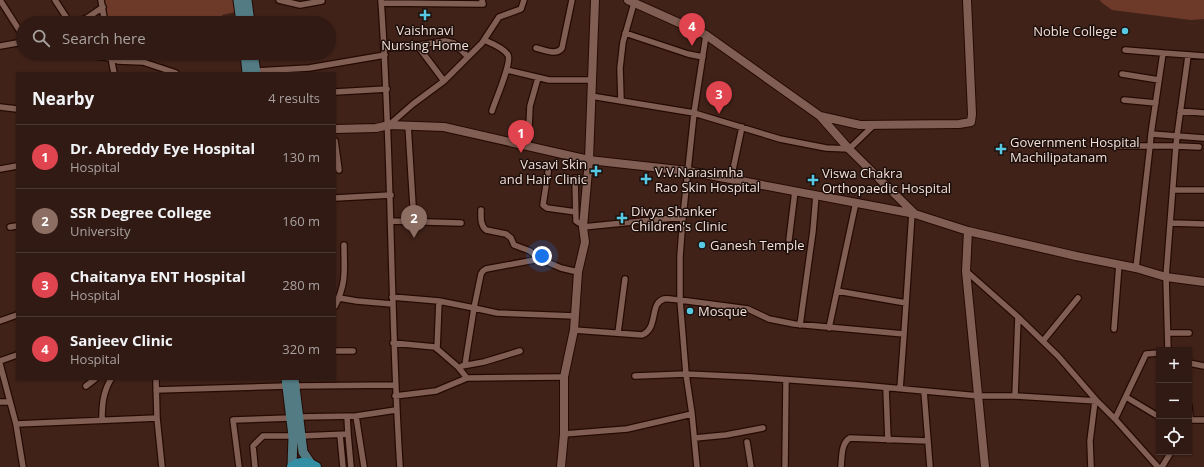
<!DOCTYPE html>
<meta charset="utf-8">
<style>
:root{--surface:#301a13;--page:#38231c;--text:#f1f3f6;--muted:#a8a1a0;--line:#4b3833;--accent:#58c9e3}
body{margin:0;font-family:"Open Sans",sans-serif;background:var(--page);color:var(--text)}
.controls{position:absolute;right:12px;bottom:12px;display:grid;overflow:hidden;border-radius:0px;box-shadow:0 1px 3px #0004}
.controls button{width:36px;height:36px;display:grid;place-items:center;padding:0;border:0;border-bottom:1px solid var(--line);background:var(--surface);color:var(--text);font:20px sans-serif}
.you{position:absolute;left:542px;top:256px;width:14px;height:14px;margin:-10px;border:3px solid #fff;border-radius:50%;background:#1a73e8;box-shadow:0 0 0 6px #1a73e833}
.badge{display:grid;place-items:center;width:26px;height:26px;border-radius:50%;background:var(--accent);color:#fff;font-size:13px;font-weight:700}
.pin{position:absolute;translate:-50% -33px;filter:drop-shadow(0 1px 2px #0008)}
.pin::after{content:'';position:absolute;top:21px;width:14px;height:12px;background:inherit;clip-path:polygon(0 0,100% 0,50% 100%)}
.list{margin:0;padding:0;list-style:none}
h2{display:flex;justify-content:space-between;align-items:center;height:52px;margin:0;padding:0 16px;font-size:17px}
h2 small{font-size:13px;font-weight:400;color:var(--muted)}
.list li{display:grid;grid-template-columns:26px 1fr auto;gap:12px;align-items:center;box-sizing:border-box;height:64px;padding:0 16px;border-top:1px solid var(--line)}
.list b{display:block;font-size:15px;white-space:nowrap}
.list p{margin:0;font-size:13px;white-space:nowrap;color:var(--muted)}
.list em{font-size:13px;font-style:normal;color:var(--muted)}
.icon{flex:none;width:22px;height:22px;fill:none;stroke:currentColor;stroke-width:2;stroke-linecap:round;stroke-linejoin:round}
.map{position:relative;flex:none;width:1204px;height:467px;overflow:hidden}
.search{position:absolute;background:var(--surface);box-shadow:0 1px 3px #0004;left:16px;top:16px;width:320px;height:44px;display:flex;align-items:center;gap:10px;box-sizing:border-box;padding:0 14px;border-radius:22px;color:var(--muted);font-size:15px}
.panel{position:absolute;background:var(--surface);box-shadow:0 1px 3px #0004;left:16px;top:72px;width:320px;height:308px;border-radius:0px}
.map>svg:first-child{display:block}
.green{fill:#6d3a2a}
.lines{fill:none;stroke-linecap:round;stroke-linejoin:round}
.street-casing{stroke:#250a03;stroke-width:8}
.secondary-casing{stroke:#250a03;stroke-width:10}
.primary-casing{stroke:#250a03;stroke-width:11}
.highway-casing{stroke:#250a03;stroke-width:12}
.street{stroke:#815e53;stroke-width:5.5}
.secondary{stroke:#815e53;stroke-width:8}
.primary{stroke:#527b84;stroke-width:9}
.highway{stroke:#328fa4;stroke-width:10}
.poi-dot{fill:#58c9e3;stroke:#1d100c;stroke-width:1.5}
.labels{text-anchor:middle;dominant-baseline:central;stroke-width:3;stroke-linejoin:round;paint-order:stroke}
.poi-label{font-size:13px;fill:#f3dfd8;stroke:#1d100c;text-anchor:start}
</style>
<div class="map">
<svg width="1204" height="467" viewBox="0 0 1204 467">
<rect width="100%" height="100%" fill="#402219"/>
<!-- green -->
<path class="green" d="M104,0h129l2,12 -13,3 1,8h-114z
M1100,0h104v19l-13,1 -79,-10 -11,-8z
M115,53h102l-11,6 -91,-2z"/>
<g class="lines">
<!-- street casing -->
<g class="street-casing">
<path id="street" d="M0,0l23,36
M55,0l15,23
M101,0l4,23
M279,0l21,5 22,-4
M381,0c11,156 9,311 19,467
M382,3l101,1 -1,-4
M75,23l12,-5 16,-11
M625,33l63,21 15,3
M484,40c7,3 20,8 24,15 4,8 -13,46 -16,56
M417,45l27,36
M0,46l23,-4
M385,48l22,-1 38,-6 9,2 14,14
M536,48c9,2 20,8 26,0l10,-48
M1125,50l38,3
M72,53l39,5 -1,-5
M1188,56l-11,80 -26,-2 12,-81 41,3
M507,70l42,10h43
M256,71l53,-3 76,-13
M114,73l-3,-15 7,3 25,1 33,11
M1122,74l37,6
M335,92l52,-3
M591,96l103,17 86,26 46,9 23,1 25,-24
M621,100l-1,-32 3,-26 11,-39
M1124,100l32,3
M0,107l17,2
M1180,111l24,2
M389,125l24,-21 31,-23 38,-38 17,-26 22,-8 3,-9
M408,125l6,97
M335,141l4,29
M528,146l2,-40 8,-28
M1114,146h36l1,-12
M549,166l-6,39 4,3 29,4
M0,169l17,-3
M575,178l1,43 8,5
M731,179l11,-52
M1173,190h31
M335,198l56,-3
M481,210c0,7 -1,15 5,20l20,4 5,4 3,7 16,6 10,8
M683,217l11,-104 12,-78
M391,221l70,2
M1171,223l33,1
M10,227l7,-1
M789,240l6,-49
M1136,268l14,-122h26l1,-10 27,2
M966,271l52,46 40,39 39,45 18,18 43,48
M837,291l69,12
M392,297l47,4 35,7 7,-34 2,-3 3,-2 54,-10 21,9 17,4
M339,298l18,3 35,3
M335,306c12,-24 9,-36 9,-61
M0,321l17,-6
M800,325l13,-94 3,-36
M829,328l27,-126
M1114,329l5,-65
M574,330l68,5c17,-7 7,-32 22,-36 5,-1 11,1 16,1v-44l3,-39 -100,10
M618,333l7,-54
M1168,333h21
M904,334l8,-121
M1043,341l35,-43
M393,343l42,4 23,20 9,11
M437,349l2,-48
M1168,350l-2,-73 10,-131 23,1
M335,351h18
M0,361l17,-6
M1189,363l15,3
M0,364l16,60 7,43
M465,365l9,-57 23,5 78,3
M462,366l22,-4 36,-11
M635,376l51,-2 65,3 109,8 119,11h36l82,5
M86,386l9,-7
M294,386l101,-1
M886,388l2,52
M156,390l131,-4
M924,391l6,76
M395,396l41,-5 31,-13 97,-1
M1015,396l3,-79
M1126,397l30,18
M0,402h10
M1189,406l1,14
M692,414l5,53
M347,416l1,18
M356,416l8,51
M298,417l58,-1 40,-6
M157,418l5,49
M1115,419l31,-65 13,-1
M102,420c0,-15 1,-28 9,-41
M1189,422l1,-2h14
M16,424l141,-6 -1,-39
M564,434l63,-5 65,-15 -6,-40 -6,-74 68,9 21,10 25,5 110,10 -4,55
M340,435l3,32
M300,436l48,-2 3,33
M695,438l31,-3 37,-7
M747,442l4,25
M239,467l-6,-47 58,-2
M255,467l-2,-21 10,-10h30
M785,467l1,-87
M841,467c1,-10 0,-24 9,-29l78,3
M1091,467l-1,-26 5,-40
M1162,467l9,-15"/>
</g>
<!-- secondary casing -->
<g class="secondary-casing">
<path id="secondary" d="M628,0l78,35 114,81 40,9 99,-1 12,-2 1,-8 -5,-114
M820,116l29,33 66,65 53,17 -2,40 19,196
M335,129l41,-1 13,-3 55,2 145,33 99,11 227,43
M968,231l108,25 60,12 30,9 38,5
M561,467l3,-33v-57l10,-47 4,-58 7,-30 -2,-15 6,-67 6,-160"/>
</g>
<!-- primary casing -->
<g class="primary-casing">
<path id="primary" d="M238,0l3,23
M247,0l3,23
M245,53l2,20
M253,53l3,20
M286,379l7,57 -1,31
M294,379l9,73 8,12"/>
</g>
<!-- highway casing -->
<g class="highway-casing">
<path id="highway" d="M292,467c8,-6 15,-6 24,0"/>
</g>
<!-- street -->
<use href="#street" class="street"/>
<!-- secondary -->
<use href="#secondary" class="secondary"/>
<!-- primary -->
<use href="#primary" class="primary"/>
<!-- highway -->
<use href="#highway" class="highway"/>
</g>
<!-- markers -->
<g class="poi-dot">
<path d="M423 9h4v4h4v4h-4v4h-4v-4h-4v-4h4z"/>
<circle cx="1125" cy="31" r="4"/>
<path d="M999 143h4v4h4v4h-4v4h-4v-4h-4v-4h4z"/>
<path d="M594 165h4v4h4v4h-4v4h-4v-4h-4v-4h4z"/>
<path d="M644 173h4v4h4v4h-4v4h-4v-4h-4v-4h4z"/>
<path d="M811 174h4v4h4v4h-4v4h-4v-4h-4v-4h4z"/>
<path d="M620 212h4v4h4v4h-4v4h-4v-4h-4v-4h4z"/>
<circle cx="702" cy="245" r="4"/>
<circle cx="690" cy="311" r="4"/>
</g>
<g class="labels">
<!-- poi labels -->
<g class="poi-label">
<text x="425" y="30" text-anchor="middle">Vaishnavi<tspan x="425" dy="15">Nursing Home</tspan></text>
<text x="1117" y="31" text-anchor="end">Noble College</text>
<text x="1010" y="142">Government Hospital<tspan x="1010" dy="15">Machilipatanam</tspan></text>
<text x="587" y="164" text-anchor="end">Vasavi Skin<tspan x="587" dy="15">and Hair Clinic</tspan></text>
<text x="655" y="172">V.V.Narasimha<tspan x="655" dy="15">Rao Skin Hospital</tspan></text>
<text x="822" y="173">Viswa Chakra<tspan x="822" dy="15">Orthopaedic Hospital</tspan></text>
<text x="631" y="211">Divya Shanker<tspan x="631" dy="15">Children's Clinic</tspan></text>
<text x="710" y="245">Ganesh Temple</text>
<text x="698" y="311">Mosque</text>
</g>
</g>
</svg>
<div class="controls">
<button>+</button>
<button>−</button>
<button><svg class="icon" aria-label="locate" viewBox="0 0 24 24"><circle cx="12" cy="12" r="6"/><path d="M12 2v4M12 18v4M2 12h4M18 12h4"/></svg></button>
</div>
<div class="you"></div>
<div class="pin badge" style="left:521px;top:153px;background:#e0444e">1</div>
<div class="pin badge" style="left:414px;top:238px;background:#8d6e63">2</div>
<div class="pin badge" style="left:719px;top:114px;background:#e0444e">3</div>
<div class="pin badge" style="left:692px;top:46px;background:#e0444e">4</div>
<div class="search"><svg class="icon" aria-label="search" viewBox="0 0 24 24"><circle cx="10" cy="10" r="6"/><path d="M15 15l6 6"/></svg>Search here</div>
<section class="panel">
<h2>Nearby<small>4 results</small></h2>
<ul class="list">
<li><span class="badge" style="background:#e0444e">1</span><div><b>Dr. Abreddy Eye Hospital</b><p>Hospital</p></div><em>130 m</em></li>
<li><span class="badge" style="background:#8d6e63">2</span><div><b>SSR Degree College</b><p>University</p></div><em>160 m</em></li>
<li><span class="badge" style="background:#e0444e">3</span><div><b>Chaitanya ENT Hospital</b><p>Hospital</p></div><em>280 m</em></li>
<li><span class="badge" style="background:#e0444e">4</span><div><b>Sanjeev Clinic</b><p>Hospital</p></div><em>320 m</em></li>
</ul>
</section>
</div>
